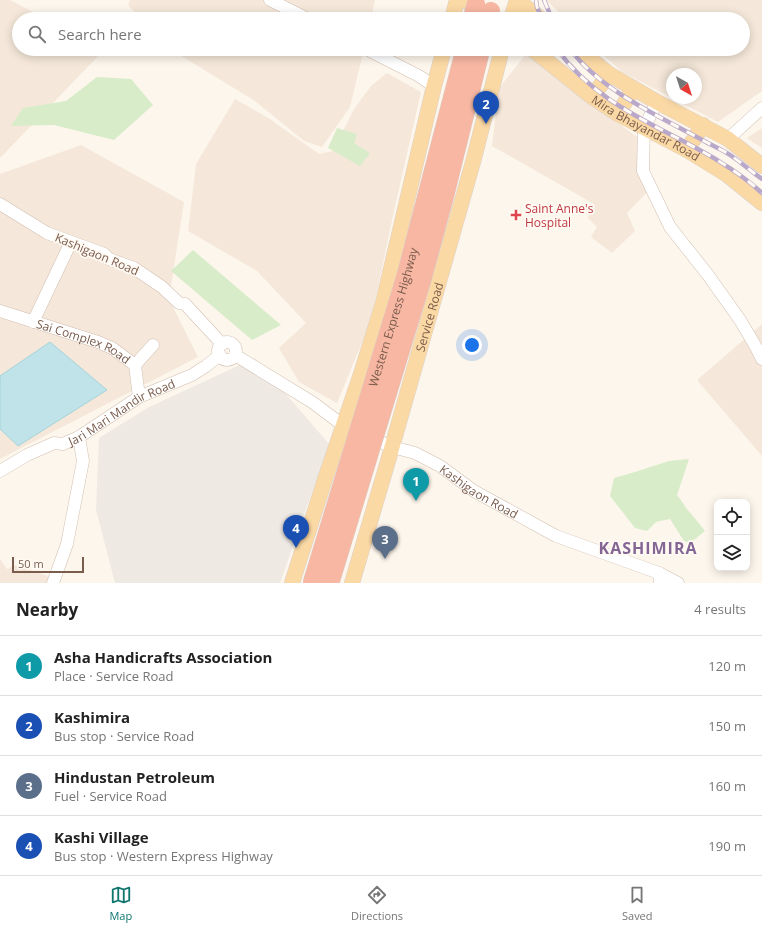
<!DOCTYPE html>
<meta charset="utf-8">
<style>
:root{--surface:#fff;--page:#f2f2f2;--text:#222;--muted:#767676;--line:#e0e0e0;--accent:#0f766e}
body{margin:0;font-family:"Open Sans",sans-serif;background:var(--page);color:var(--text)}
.controls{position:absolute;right:12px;bottom:12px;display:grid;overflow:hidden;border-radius:8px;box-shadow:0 2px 10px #0003}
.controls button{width:36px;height:36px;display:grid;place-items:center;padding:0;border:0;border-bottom:1px solid var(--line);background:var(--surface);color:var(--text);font:20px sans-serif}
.compass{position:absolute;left:666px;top:68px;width:36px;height:36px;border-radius:50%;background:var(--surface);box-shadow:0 2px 10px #0003;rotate:141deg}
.scale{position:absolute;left:12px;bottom:10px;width:72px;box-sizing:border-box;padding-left:4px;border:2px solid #7a5c4d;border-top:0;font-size:11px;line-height:14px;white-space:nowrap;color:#7a5c4d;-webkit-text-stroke:3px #fffaf3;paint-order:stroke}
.you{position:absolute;left:472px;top:345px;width:14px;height:14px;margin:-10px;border:3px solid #fff;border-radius:50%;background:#1a73e8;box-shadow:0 0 0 6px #1a73e833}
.badge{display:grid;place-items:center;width:26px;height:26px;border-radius:50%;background:var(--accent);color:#fff;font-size:13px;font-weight:700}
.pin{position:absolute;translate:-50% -33px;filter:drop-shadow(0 1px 2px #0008)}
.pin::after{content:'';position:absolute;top:21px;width:14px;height:12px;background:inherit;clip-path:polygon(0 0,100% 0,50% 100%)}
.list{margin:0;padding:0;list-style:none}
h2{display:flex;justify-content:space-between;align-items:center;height:52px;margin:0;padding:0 16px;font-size:17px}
h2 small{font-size:13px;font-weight:400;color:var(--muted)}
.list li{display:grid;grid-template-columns:26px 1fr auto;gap:12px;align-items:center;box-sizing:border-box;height:60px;padding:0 16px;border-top:1px solid var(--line)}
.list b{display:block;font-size:15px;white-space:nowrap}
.list p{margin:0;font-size:13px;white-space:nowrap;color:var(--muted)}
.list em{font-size:13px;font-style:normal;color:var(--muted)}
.icon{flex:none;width:22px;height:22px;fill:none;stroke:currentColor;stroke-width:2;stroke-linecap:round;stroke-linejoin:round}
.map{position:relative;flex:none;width:762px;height:583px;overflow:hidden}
.search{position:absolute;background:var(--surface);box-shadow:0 2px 10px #0003;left:12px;right:12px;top:12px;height:44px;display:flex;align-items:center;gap:10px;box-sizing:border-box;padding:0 14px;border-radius:22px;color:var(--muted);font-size:15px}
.sheet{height:292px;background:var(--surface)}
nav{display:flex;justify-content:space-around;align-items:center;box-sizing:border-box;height:56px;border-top:1px solid var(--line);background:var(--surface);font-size:11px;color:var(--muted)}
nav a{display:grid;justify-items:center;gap:2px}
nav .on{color:var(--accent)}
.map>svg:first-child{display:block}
.residential{fill:#f5e8da;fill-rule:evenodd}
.industrial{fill:#efe9e4}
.green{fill:#d8ecc9}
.water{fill:#bfe3e8;stroke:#a5d3da}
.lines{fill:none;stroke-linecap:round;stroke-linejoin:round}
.minor-casing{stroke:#d1beb0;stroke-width:13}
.major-casing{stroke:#dad1cd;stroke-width:16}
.minor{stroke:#fff;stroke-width:12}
.major{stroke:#fbd9a5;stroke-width:15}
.rail-casing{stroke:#b9a8c9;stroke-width:4.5}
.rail{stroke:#fffaf3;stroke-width:3;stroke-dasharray:9;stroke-linecap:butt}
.highway-bridge-casing{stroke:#dad1cd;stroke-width:19;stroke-linecap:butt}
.highway-bridge{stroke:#f7b7a3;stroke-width:18}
.health-dot{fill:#e0444e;stroke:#fffaf3;stroke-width:1.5}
.labels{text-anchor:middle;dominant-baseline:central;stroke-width:3.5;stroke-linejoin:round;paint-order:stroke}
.street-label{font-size:12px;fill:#7a5c4d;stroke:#fffaf3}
.health-label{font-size:12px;fill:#be3a42;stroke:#fffaf3;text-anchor:start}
.district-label{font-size:16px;font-weight:bold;letter-spacing:1px;fill:#846695;stroke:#fffaf3}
</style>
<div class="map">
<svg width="762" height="583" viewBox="0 0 762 583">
<rect width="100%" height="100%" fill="#fdf6ec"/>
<!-- residential -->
<path class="residential" d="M0,0h10l37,19h-28v30h86l-105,109z
M130,0h245l-4,19h-230l-13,-14z
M546,0h216v91l-44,31 -96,-50 -25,-23h146v-30h-177zM672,74h24v24h-24z
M170,49h194l-14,58 -28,40 -18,-6 -49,-40z
M526,54l111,83 13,52 -23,24 8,18 -23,22 -21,-16 6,-10 -9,-9 6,-14 -102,-58 7,-58z
M387,73l34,19 -27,119 -23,110 -34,82 -38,-21 -20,-34 27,-25 -49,-52 -69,-40 8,-67 39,-65 35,20 49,35 14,-3 21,-42 17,-23z
M762,128v20l-15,-10z
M81,145l103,57 -15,97 29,58 -198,102v-285z
M762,324v132l-65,-76z
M0,559l7,10 8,-4 36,12 -2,6h-49z"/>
<!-- industrial -->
<path class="industrial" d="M255,358l74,86 -49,139h-165l-19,-73 3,-72 50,-31z"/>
<!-- green -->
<path class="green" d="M97,77l34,2 22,26 -39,35 -60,-15 -43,1 12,-18 43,-7z
M337,128l20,6 -3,9 16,10 -10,13 -32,-18z
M193,250l88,75 -29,15 -81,-69z
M689,459l-12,36c4,4 6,9 9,13 7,8 13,15 19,23l-15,12 -6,-2 -14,-22 -14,3 -9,9 -12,-3 -25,-32 4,-18 21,-6 34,-11z"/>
<!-- water -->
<path class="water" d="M50,342l57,48 -89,56 -18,-17v-53z"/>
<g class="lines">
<!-- minor casing -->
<g class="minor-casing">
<g id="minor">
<path d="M270,0l38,19"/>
<path d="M366,49l53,27 15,10"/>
<path d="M657,102l-13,26 -1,43 27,56 38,48 32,45 16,27 6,12"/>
<path d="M728,139l34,-31"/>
<path d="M0,204l47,29 57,21 5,5 25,9 28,19 17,16 6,1 37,40"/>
<path id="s1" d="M0,311l98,31 14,6 23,17 4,32"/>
<path d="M33,322l38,-80"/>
<circle cx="227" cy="351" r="9"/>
<path d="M235,355l77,47 32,24 6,2"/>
<path d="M135,365l18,-20"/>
<path id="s2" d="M367,436l25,11 23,6 25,13 34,25 82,45 103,37 1,10"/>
<path id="s3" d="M0,471l27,-16 27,-12 9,1 16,-7 60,-40 53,-22 14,-9 14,-11"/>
<path d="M659,573l19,10"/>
<path d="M53,583l14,-39 16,-83 -4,-24"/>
</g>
</g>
<!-- major casing -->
<g class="major-casing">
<g id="major">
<path d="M465,0l19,14"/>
<path d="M517,0l24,19"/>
<path d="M452,19l5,-19"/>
<path d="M511,19l6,-19"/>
<path id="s4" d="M532,49l60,48 26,17 69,36 39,24 36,29"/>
<path d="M578,49l31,25 48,28 71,37 34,27"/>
<path d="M592,97l17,-23"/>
<path d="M618,114l15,-25"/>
<path d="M687,150l16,-25"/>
<path d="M292,583l34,-107 34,-99 23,-74 51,-217 10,-37"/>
<path id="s5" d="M352,583l36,-122 85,-299 29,-113"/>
</g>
</g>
<!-- minor -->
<use href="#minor" class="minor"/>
<!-- major -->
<use href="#major" class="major"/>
<!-- rail casing -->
<g class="rail-casing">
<path id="rail" d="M536,0l1,7 5,12
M544,0l8,19
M557,49c52,73 142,86 205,144
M570,49c31,42 91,68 136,93 9,5 19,9 27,15 10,7 19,15 29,22"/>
</g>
<!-- rail -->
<use href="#rail" class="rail"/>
<!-- highway-bridge casing -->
<g class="highway-bridge-casing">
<g id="highway-bridge">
<path d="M472,19l4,-15"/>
<path d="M489,19l2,-8"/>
<path id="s6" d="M312,583l94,-308 59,-226"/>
<path d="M330,583l92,-303 22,-81 37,-150"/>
</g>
</g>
<!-- highway-bridge -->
<use href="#highway-bridge" class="highway-bridge"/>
</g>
<!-- markers -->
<path class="health-dot" d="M514 209h4v4h4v4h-4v4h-4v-4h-4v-4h4z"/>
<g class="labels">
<!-- street labels -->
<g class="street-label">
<text stroke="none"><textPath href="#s4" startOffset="139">Mira Bhayandar Road</textPath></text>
<text transform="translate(97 254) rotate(23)">Kashigaon Road</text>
<text stroke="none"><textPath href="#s6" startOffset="278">Western Express Highway</textPath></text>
<text stroke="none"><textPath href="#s5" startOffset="277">Service Road</textPath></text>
<text stroke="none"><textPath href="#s1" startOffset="89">Sai Complex Road</textPath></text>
<text stroke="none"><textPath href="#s3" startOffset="137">Jari Mari Mandir Road</textPath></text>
<text stroke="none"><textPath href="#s2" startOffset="126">Kashigaon Road</textPath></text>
</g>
<!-- health labels -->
<g class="health-label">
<text x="525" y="208">Saint Anne's<tspan x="525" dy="14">Hospital</tspan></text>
</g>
<!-- district labels -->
<g class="district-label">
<text x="648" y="548">KASHIMIRA</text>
</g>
</g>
</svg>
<div class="controls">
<button><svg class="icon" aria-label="locate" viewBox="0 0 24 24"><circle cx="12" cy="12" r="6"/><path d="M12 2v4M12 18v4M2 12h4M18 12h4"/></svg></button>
<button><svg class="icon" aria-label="layers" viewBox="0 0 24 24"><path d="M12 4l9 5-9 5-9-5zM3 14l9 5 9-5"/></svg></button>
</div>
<svg class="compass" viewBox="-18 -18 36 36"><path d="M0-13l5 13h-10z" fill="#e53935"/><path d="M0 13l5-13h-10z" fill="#767676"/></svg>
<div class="scale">50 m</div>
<div class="you"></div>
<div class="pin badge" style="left:416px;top:501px;background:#0f9aa8">1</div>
<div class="pin badge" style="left:486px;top:124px;background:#1a4fb4">2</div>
<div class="pin badge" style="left:385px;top:559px;background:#5c6f8a">3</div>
<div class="pin badge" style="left:296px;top:548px;background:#1a4fb4">4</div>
<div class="search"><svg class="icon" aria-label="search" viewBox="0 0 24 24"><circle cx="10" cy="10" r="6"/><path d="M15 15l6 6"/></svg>Search here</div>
</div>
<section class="sheet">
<h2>Nearby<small>4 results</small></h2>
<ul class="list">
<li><span class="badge" style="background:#0f9aa8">1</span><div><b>Asha Handicrafts Association</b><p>Place · Service Road</p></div><em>120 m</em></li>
<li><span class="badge" style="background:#1a4fb4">2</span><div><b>Kashimira</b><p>Bus stop · Service Road</p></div><em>150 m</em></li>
<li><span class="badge" style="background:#5c6f8a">3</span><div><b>Hindustan Petroleum</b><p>Fuel · Service Road</p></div><em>160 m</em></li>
<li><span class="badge" style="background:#1a4fb4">4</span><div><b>Kashi Village</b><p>Bus stop · Western Express Highway</p></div><em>190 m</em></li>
</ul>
</section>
<nav>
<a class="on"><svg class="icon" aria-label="map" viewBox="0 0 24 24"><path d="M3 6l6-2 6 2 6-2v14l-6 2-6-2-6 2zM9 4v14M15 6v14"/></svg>Map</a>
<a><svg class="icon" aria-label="directions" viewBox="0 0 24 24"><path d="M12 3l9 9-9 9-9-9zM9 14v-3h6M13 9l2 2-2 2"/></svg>Directions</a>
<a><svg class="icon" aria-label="saved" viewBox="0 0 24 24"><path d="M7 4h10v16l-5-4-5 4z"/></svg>Saved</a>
</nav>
